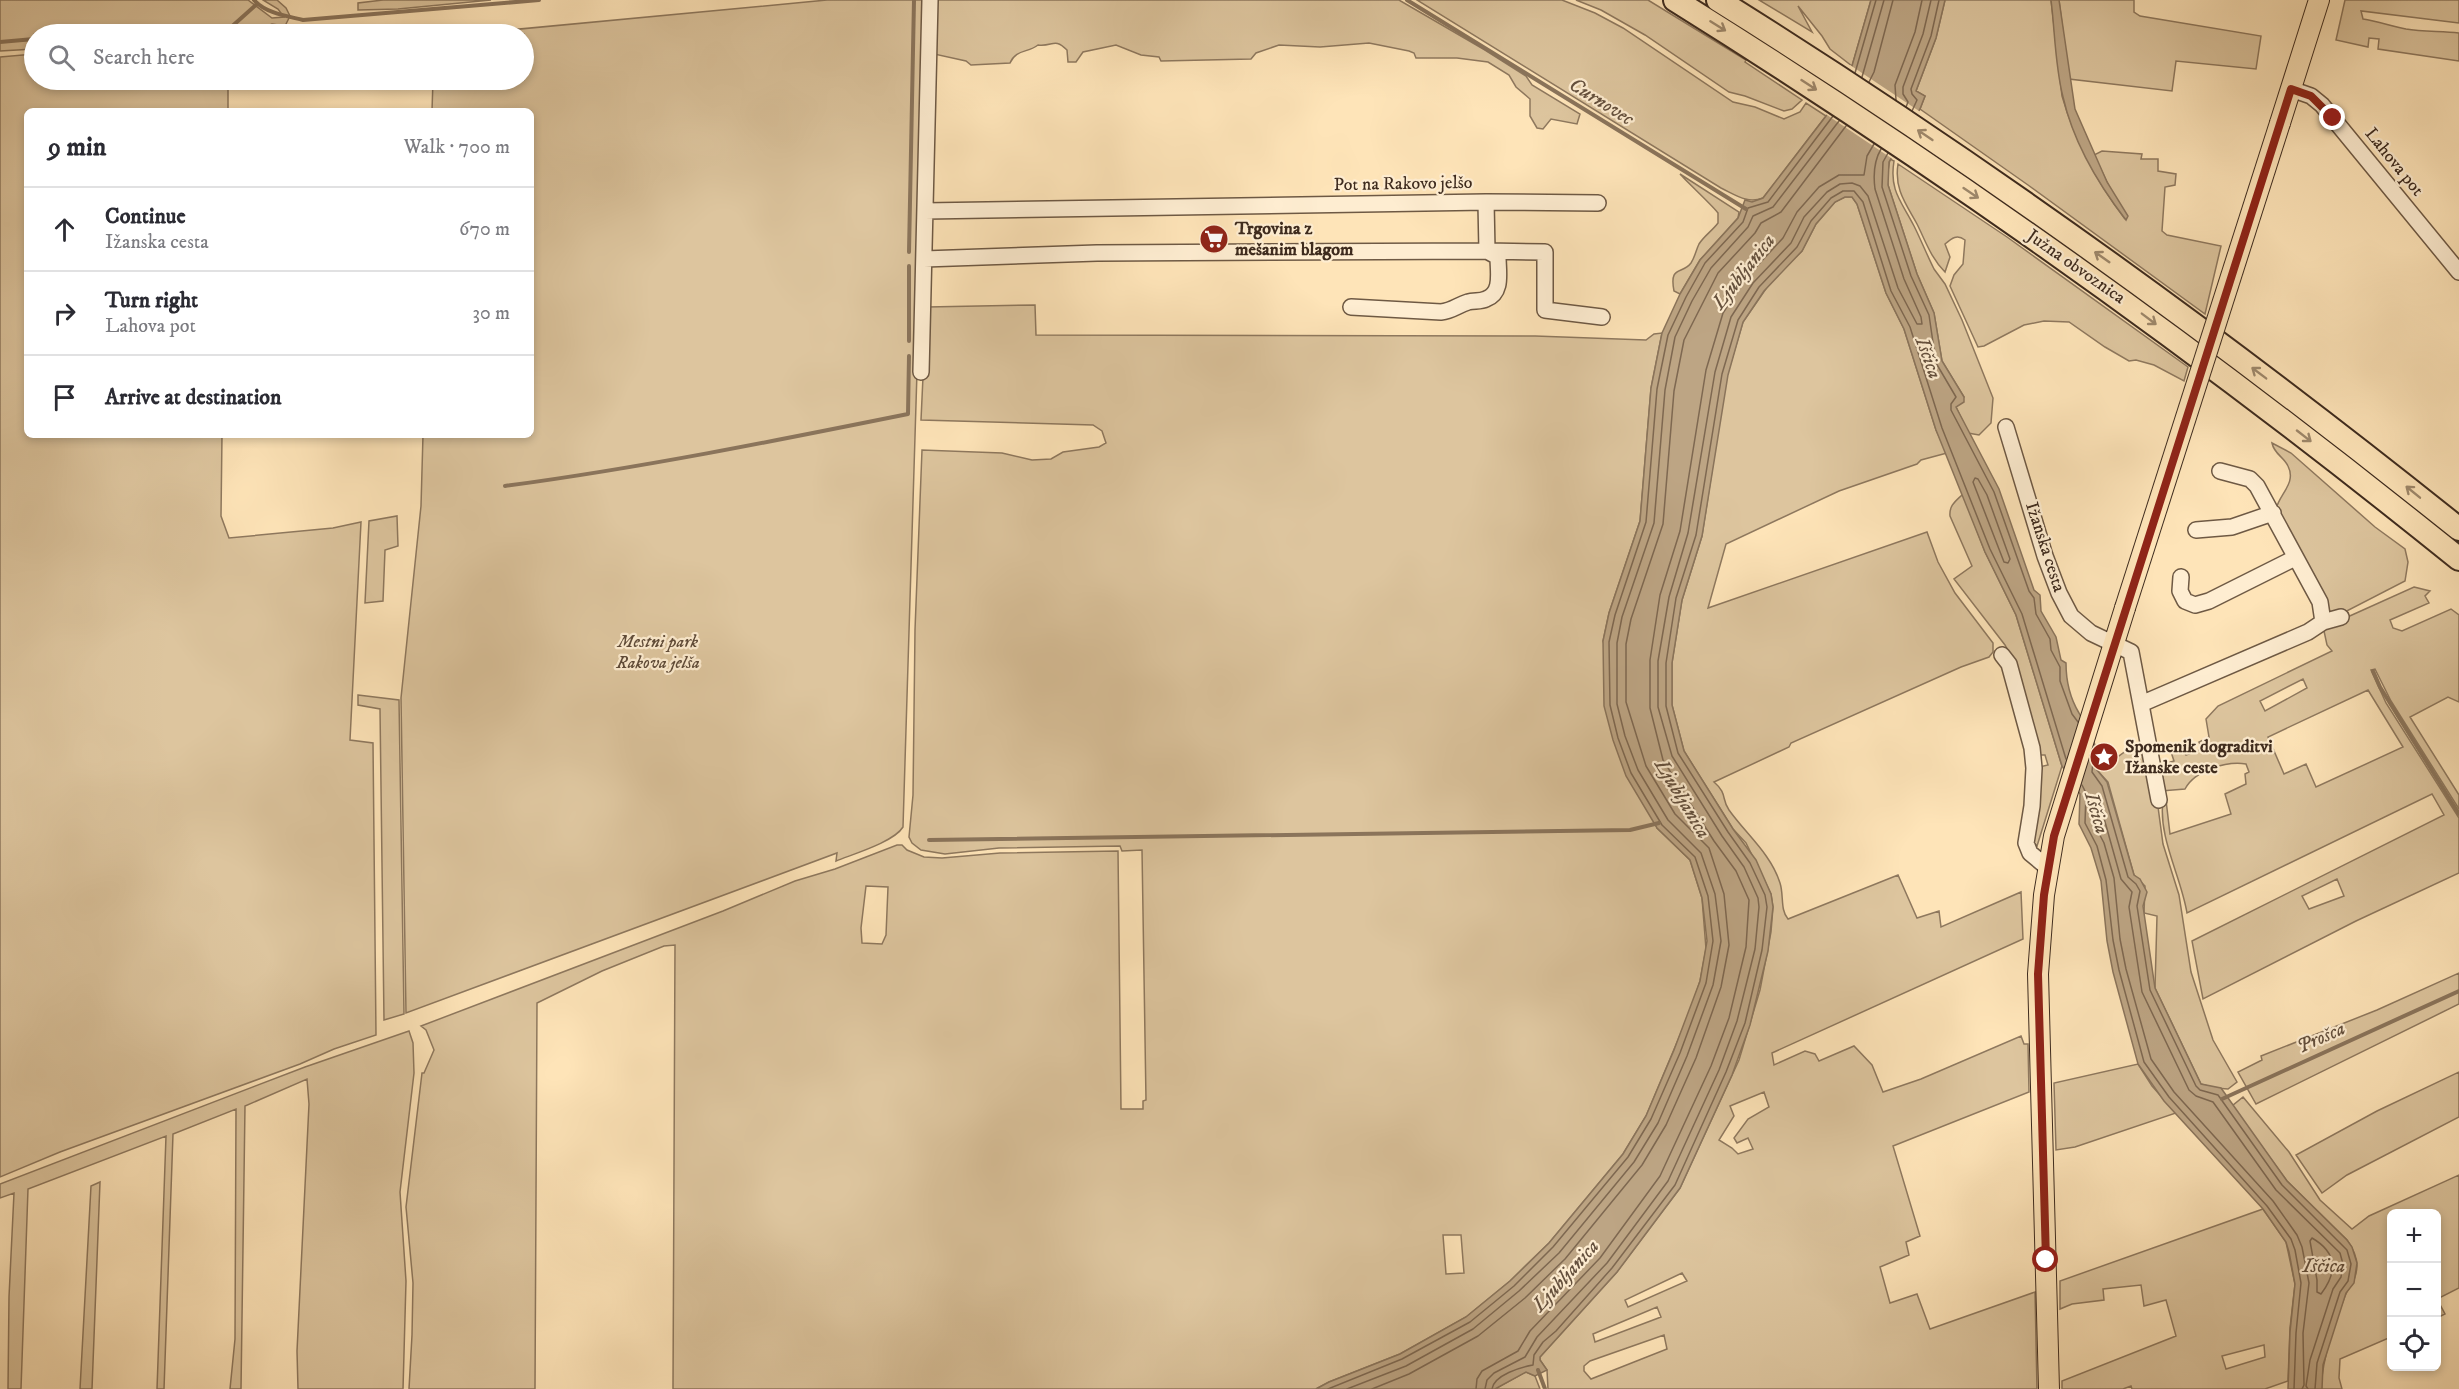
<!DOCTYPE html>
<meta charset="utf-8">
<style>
:root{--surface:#fff;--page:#f2f2f3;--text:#2b2b33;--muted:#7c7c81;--line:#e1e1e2}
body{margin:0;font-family:"IM FELL DW Pica",serif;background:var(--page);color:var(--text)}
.controls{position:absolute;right:18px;bottom:18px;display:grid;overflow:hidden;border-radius:9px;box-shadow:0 3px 9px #0003}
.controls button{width:54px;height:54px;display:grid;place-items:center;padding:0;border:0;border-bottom:2px solid var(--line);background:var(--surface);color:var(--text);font:30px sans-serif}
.stop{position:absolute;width:18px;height:18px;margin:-14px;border:4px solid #8f2418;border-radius:50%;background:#fff}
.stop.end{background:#8f2418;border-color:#fff;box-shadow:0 2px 6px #0008}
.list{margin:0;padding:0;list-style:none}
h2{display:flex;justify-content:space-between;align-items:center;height:78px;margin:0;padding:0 24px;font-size:26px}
h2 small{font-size:20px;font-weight:400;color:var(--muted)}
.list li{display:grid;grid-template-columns:39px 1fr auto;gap:18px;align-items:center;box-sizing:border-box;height:84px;padding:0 24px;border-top:2px solid var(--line)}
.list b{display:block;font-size:22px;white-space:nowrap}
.list p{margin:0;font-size:20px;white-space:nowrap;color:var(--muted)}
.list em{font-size:20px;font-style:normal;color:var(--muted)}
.icon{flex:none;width:33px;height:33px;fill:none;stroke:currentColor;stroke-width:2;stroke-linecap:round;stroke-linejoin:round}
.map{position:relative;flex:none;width:2459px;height:1389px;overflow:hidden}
.search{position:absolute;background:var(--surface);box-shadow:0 3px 9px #0003;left:24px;top:24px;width:510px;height:66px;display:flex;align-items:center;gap:15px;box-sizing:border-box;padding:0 21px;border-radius:33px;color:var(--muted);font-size:22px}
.panel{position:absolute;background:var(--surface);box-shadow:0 3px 9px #0003;left:24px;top:108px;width:510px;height:330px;border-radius:9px}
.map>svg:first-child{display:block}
.green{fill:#ddc59e;stroke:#8e785e;stroke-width:1.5;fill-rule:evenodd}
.water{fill:#bda584;stroke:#8a745b;stroke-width:1.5}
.pier{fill:#fee4b8}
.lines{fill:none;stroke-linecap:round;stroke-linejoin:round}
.shore{stroke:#7e6851;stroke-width:1.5}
.stream{stroke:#8a745b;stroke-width:4}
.minor-casing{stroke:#6e5944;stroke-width:18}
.major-casing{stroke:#3e2b1e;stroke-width:22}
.highway-casing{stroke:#3e2b1e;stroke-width:26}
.minor{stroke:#feedd1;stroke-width:15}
.major{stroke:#fee4b8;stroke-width:20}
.highway{stroke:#fee4b8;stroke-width:22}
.major-bridge-casing{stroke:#3e2b1e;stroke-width:22;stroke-linecap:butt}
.major-bridge{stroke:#fee4b8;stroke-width:20}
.oneway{stroke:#9e886b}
.route{stroke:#8f2418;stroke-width:8}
.labels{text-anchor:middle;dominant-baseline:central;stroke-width:4.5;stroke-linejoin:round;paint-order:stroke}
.street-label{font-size:18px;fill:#3e2b1e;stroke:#feedd1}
.poi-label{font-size:18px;font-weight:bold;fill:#3e2b1e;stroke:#feedd1;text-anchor:start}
.park-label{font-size:18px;font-style:italic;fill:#5e4a38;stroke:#feedd1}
.water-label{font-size:20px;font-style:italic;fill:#64503d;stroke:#feedd1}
</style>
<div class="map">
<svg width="2459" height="1389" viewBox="0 0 2459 1389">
<rect width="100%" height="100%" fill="#fee4b8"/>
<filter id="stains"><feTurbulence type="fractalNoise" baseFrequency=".00333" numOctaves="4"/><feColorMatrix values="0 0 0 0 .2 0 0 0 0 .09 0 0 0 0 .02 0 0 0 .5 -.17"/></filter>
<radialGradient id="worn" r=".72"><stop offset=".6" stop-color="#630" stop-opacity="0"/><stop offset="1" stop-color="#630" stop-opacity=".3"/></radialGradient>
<!-- green -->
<path class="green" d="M0,0h248l24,18 12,-1 -6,-8 -15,-9h14l9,8 4,8 -5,10 -13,-2 -25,10h-213v15l-34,2z
M383,0h108l-93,9 -40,1v-7z
M827,0h97l-2,209 -19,618c-9,15 -50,27 -67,34l1,-8 -431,160 -5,-315 20,-192 2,-71h108v-324h-99l1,-31h91v-46h-57z
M934,0h465l86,50 41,26 6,9 48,29 -3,10 -26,-5 -8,10 -6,-1 -7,-12v-17l-14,-12 -7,-12 -21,-13 -31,-4h-41l-2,-5 -5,-2 -40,-8 -49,4 -41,-2 -23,8 -5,6 -90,2 -2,-4 -18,-2 -25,-10 -33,7 -7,10h-8l-1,-12c-13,-13 -14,-3 -29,-5 -10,8 -22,4 -28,18l-39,2 -5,-4 -32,-7z
M1417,0h145l33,13 28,15 110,74 22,5 29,12 16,-7 6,-9 20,13 -63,82c-16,6 -27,-3 -42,-10z
M1576,0h72l98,60 -1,2 57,38 -10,9 -8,2 -39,-15 -16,-4 -84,-57 -44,-25z
M1759,0h112l-19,66 -22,-17 -8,-13 -24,-30 14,26z
M1945,0h106l11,96c13,45 35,86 63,123l-31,-64 8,-4 40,3 -1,5h17v12l18,3 -1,11 -10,2 -3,44 5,4 54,11 -16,68 -177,-129 -108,-76 5,-13 -9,-5 20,-53z
M2059,0h75v12l6,4 121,20 -5,33 -80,-8 -4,30 -103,-12z
M2345,0h114v23l-98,-12 2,8c14,2 28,7 43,10 17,3 35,2 53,4v28l-81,-12 1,-10 -10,-1 -1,9 -32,-7z
M34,54v26h194v31h-201v324h195l-1,81 8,22 104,-10 28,-6 -11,218 23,3 3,292 -42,14 -34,15 -240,88 -60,25v-1120z
M1890,159l4,2c-5,30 8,41 20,65 7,14 13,29 20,43l11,15 17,36 31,78 -2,25 -12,12 -11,-2 -12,-26 8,-10 -22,-36 -8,-48 -17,-39 -29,-89 -1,-8z
M1898,164l109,73 181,130 -4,14 -30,-16 -18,-5 -7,1 -24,-14 -36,-25 -25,-1 -20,4 -40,21 -6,1 -28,-61 4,-11 9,-11 2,-24c-8,-6 -13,-2 -20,4l5,13 -5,15c-14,-14 -19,-30 -28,-48 -11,-20 -23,-35 -19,-60z
M1680,174l59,38 -1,6 -38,42 -20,34 -6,-3c-5,-26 8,-16 17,-28 4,-6 5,-13 8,-19 5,-8 13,-13 19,-21 0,-2 0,-9 0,-10 -3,-5 -31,-31 -38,-39z
M1845,197h7l5,7 29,89 18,36 32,101 11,23 -26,7 -4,4 -78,27 -113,53 -18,64 219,-76 11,30 17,31 38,50v9l-4,5 -28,10 -170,76 -2,4 -75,35c14,12 7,17 15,28 17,24 42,44 51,73 4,12 0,27 8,36l110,-44 19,43 22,-7 2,16 80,-35 2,47 -251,114 2,12 31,-14 10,3 4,7 35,-15 18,19 11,27 38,-13 100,-43 3,8h4l1,48 -136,54 27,90 -14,6 3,13 -29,12 10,36 27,-9 13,35 105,-37 2,97h-489l-1,-19 -7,-10v-3l77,-85 63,-84 59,-128 21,-70 11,-58 2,-25 -2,-13 -25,-51 -13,-14 -49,-78 -12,-46v-42l10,-63 20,-64 24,-157 17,-57 29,-42 30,-29 14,-27 19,-22zM1764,1092l5,15 -21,12 -14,19 3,5 11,-5 5,11 -15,5 -6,-6 -13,-8 15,-24 -4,-10zM1682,1273l5,8 -59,26 -3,-7zM1657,1307l4,10 -66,25 -2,-8zM1664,1335l3,14 -76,30 -7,-8v-5l6,-5z
M1035,305l1,30 499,1 111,4 8,-6 8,-1 -11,55 -11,133 -31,92 -6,28 54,187 33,32 12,38 4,51 -6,32 -9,28 -45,107 -23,38 -74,89 -39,38 -44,36 -66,37 -71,28 -13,7h-643l2,-444 -11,1 -62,25 -65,32 -2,386h-126l3,-54 1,-52 -7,-76 16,-134h2l10,-23 -8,-20 -5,-4 302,-115 72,-30 40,-12 62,-24h5l5,5 17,7 18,1 58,-5 118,-2 3,258h22v-8l3,-1 -4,-250 -20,1 -2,-5 -121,2 -54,6 -24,-4 -9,-7 -3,-6 4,-42 2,-165 7,-180 80,3 30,7 19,-1 12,-7 36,-5 7,-4 -4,-12 -9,-6 -172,-5 5,-108 1,-5zM866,886l22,1 -2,48 -4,9 -20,-1 -1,-15zM1443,1235h18l3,38 -18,1z
M2272,443l19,10 84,74 30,22 3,13 -3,19 -64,33 -11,-2 -54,-102c2,-15 21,-26 12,-44 -4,-9 -14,-12 -16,-23z
M1963,494l22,58 31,63 46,151 -25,80 -4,-4 6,-75 9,-2 -3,-10h-7l-25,-95 -8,-15 -51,-66 18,-13 -22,-50c-1,-11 6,-15 13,-22z
M397,516l1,30 -13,4 -2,51 -18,2 4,-82z
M2414,587l16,4 -5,5 4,7 -39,17 3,8 9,3 49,-22 8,6v87l-11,-5 -38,20 49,78v14l-68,-108 -16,-32 -4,1 15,33 73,115v55l-103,48 -153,78 -11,-58 252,-126 -12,-21 -245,119c-6,-37 -29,-75 -24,-113h3l4,34 61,-20 -6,-20 21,-10 -1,-10 4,-2 -3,-8c-19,-3 -51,6 -61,25l-24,2 -5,-25 18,-5 -3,-9 11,-4 4,7 16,-6 -3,-7 10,-5 -3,-18 12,-13 114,-55 -5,-6 -3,-14 8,-7zM2303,679l4,9 -42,23 -5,-10zM2368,690l35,57 -87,40 -10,-23 -22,10 -16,-37zM2337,879l7,17 -35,13 -7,-13z
M358,695l41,5 5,314 -20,6 -4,-311 -22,-4z
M2143,742l13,50 7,52 16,51 12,77 22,68 24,42 -9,7 -13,-1 -14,-4 -46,-96 2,-72 -13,-3 1,-27 -11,-11 -26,-93 -11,-12 2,-8 3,6 31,-22z
M2459,973v31l-203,100 -18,-32 24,-12 -1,-4 116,-46z
M409,1031l4,12 1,30 -14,119 6,89 -3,108h-105l-1,-38 12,-247 -2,-25 -62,27 -4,283h-11l5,-50 1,-230 -63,25 -9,255h-7l9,-253 -138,53 -7,200h-13l1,-92 5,-104 -14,5v-14l305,-117z
M2138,1064l14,22 24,27 -101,34 -19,3 -2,-67z
M2459,1072v45l-112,58 -25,18 -26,-38 81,-44z
M2243,1097l46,55 31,48 32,29 17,-13 90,-41v113l-22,11 8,15 -8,4 -1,-104h-44l-1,123 -51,22 -1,19 3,11h-20l-1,-2c2,-31 13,-62 24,-91 5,-12 11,-14 12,-30 0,-9 -5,-19 -10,-26l-60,-59 -55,-75z
M100,1182l-8,207h-12l11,-203z
M2263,1209l23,33 9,42 -5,44 -2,53 -23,8h-133l-1,-3 -8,3h-61v-8l114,-45 -10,-36 -22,6 -3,-21 -38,4 1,11 -32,4 -12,5v-28zM2264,1345l1,12 -39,12 -4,-13z
M1526,1372l9,4 5,13h-45z"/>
<!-- water -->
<path class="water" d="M1871,0h74l-9,38 -20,53 9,5 -5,13 -31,53 -1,23 29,89 17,39 8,48 22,36v5l-8,5 43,82 35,101 6,5 1,16 15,26 5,23 5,3c0,17 4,35 13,50 9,17 23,37 18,57l10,12 27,93 6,4 7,13 -4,14 12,82 46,96 20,4 66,93 60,59 5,7 5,16 -3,20 -8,10 -23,72 -1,24h-34l2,-57 5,-48 -6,-32 -3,-10 -23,-33 -99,-108 -26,-37 -25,-92 -6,-31 -6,-60 -10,-33 -12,-24 1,-30 -18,-28 -46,-151 -31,-63 -49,-122 -32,-101 -18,-36 -29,-89 -5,-7h-7l-10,5 -19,22 -14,27 -38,40 -21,31 -15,53 -26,161 -20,64 -10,63v42l12,46 49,78 23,31 15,34 2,13 -5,44 -18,74 -18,50 -52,113 -63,84 -77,85v3l7,10 -12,6 -9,-4 -31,17h-179l13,-7 71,-28 66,-37 44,-36 39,-38 74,-89 23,-38 28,-66 26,-69 7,-40 -5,-43 -12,-38 -33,-32 -31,-52 -13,-36 -9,-34 -1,-65 6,-28 31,-92 11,-133 11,-55 18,-39 20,-34 38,-42 7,-18 7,2 11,-4 63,-82 26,-50z
M2051,0h8l16,109 32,73 21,34 -2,4c-28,-36 -53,-79 -63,-123 -8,-31 -8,-65 -12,-97z"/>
<!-- pier -->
<path class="pier" d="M1850,65l72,48 -28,47 -70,-47z"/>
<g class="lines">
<!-- shore -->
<path class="shore" d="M1855,73l21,-73
M1862,77l22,-77
M1869,82l5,-10 19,-72
M1896,100l-1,-15 20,-53 7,-32
M1906,107l2,-5 -5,-8v-7l20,-53 8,-34
M1912,111l5,-11 -5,-6 -1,-5 20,-53 8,-36
M1888,153l-5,9 -1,25 29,89 18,39 7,48 20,34 -5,7v6l43,82 35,99 5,7 2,16 14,25 1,11 9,17v14l12,33 6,8
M1975,478l3,1 9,16 23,64 -2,4 -4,-1 -31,-80z
M2091,755l2,7 -1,10 10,14 26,91 8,7 4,7 -3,15 13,84 46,96 4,4 18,5 64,90 65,65 4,14 -3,17 -8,11 -23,71 -2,26
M2082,785l4,8 -1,30 12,23 9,34 7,60 6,30 25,92 25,35 98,109 24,33 4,11 6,33 -5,50 -2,56
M2312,1238c26,15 25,35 9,56l-4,-2v-12l-7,-39z
M1328,1389l74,-30 68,-37 44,-36 39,-39 75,-90 23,-38 29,-66 26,-70 7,-42 -5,-45 -13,-39 -33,-32 -31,-52 -13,-35 -8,-33 -1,-63 6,-27 31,-93 11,-133 11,-54 18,-38 19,-34 38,-41 5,-14 20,-6 65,-86
M1347,1389l59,-23 67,-37 46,-38 40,-38 75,-91 24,-39 29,-67 26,-71 8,-44 -6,-47 -14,-41 -33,-33 -30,-50 -13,-34 -8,-32v-61l5,-26 32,-94 11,-133 10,-53 17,-36 19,-33 37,-41 5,-11 20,-9 66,-86
M1372,1389l37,-15 69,-38 47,-38 40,-39 77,-94 24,-40 30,-67 25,-71 8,-42 -5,-51 -15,-46 -34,-34 -29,-48 -20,-64v-58l5,-25 32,-95 11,-133 10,-51 34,-67 37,-40 6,-10 20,-11 65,-86
M1476,1389l1,-10 5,-8 36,-20 12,-20 70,-73 60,-82 51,-110 18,-48 17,-71 3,-47 -13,-29 -22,-30 -51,-81 -13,-52v-48l10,-65 20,-64 26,-161 17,-57 23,-35 37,-40 14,-26 22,-25 20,-12h25l3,-19 7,-12
M1485,1389l2,-9 7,-7 31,-16 12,-20 70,-74 61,-82 51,-111 18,-49 18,-72 4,-42 -1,-9 -14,-31 -22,-31 -50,-80 -14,-49v-46l11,-64 19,-64 27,-161 16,-55 22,-34 38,-40 13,-26 23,-25 13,-8 12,-1 8,3 8,10 30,92 19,36h5l-1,-7 -17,-38 -29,-90c-2,-15 -1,-28 6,-40
M1492,1389c2,-14 29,-22 41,-24l1,-10 9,-13 13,-11 56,-63 63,-83 51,-113 19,-49 17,-73 5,-43 -2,-12 -15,-32 -22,-31 -50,-79 -12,-47v-43l10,-65 20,-63 26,-161 16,-54 21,-33 38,-40 14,-26 20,-23 12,-7h11l9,11 28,89 19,36 32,101 48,121 32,65 44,145
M2302,1389l2,-4 -1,-52 6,-50 -7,-36 -5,-12 -24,-34 -99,-109 -23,-33 -25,-90 -6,-30 -6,-61 -10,-35 -11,-21 3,-20 4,2 21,75 11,13 -3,15 13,85 47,98 7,6 17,6 63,88 64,63 3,11 -2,13 -8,12 -23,71 -4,26 2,3"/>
<!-- stream -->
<path class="stream" d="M254,0c11,13 33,16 49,20l236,-20
M1407,0l339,209
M120,34l109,-5 28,-25
M0,42l34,-3
M909,252l5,-252
M909,341v-75
M505,486c135,-18 269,-45 403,-72l1,-58
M2373,671l7,16 79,127
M929,840l701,-10 29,-7
M2222,1099l237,-108
M1538,1370l7,19"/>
<!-- minor casing -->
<g class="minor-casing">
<path id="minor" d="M2291,89l20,7 11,9 137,167
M1486,202l112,1
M1487,251l58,1v58l57,7
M924,259l173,-6 390,-2 -1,-49 -561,9
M1351,307l90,5c11,-1 17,-7 27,-10 6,-2 12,0 18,-3 17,-6 12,-27 12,-42l-11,-6
M921,372l9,-372
M2006,427l39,129 14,37 12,23 20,17 40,19 28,148
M2220,471l30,8 7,7 63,116 3,20
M2196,530l36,-3 41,-14
M2181,577l-1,14 5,10 10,4 14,-4 86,-43
M2002,655l7,9 23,84 2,20 -2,38 -6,37 4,10 18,15
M2141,704l167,-72 15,-10 18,-5"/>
</g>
<!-- major casing -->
<g class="major-casing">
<path id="major" d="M2280,123l39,-123
M2049,1389l-11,-415 6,-79 10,-59 71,-228"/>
</g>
<!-- highway casing -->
<g class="highway-casing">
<path id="highway" d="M1675,0c274,171 533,356 784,559
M1718,0c258,161 504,339 741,529"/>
</g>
<!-- minor -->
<use href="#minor" class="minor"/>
<!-- major -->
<use href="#major" class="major"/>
<!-- highway -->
<use href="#highway" class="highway"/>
<!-- major-bridge casing -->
<g class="major-bridge-casing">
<path id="major-bridge" d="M2125,608l155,-485"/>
</g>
<!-- major-bridge -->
<use href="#major-bridge" class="major-bridge"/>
</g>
<!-- one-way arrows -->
<defs><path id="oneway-shaft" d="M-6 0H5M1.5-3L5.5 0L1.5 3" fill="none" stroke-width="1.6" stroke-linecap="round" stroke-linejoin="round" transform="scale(1.5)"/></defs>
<g class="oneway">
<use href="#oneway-shaft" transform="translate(1718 26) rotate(32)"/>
<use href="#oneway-shaft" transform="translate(1809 85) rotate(33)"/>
<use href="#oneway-shaft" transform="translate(1925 135) rotate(-146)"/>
<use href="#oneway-shaft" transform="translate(1971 193) rotate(34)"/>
<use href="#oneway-shaft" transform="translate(2102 257) rotate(-145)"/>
<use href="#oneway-shaft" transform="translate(2149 319) rotate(37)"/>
<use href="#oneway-shaft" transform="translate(2259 373) rotate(-143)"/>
<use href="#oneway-shaft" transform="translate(2304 436) rotate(38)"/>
<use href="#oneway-shaft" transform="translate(2413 492) rotate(-141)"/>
</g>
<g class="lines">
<!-- route -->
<path class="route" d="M2046,1260l-8,-286 6,-79 10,-59 237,-747 20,7 22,22"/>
</g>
<!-- icons -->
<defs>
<g id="supermarket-disc" transform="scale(1.5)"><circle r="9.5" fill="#8f2418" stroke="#feedd1"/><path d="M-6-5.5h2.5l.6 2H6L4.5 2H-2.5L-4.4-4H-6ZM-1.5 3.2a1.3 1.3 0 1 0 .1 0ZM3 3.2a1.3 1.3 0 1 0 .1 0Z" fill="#fff"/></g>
<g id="sight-disc" transform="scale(1.5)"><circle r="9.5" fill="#8f2418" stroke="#feedd1"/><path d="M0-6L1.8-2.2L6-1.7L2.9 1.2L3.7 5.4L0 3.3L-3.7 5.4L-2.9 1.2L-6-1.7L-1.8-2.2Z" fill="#fff"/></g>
</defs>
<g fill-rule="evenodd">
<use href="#supermarket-disc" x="1214" y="239"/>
<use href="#sight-disc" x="2104" y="757"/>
</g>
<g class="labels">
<!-- street labels -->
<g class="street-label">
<text transform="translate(2394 162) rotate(51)">Lahova pot</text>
<text transform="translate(1403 184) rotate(-1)">Pot na Rakovo jelšo</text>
<text transform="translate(2076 267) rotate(35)">Južna obvoznica</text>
<text transform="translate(2045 547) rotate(72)">Ižanska cesta</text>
</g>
<!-- poi labels -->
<g class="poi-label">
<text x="1235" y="229">Trgovina z<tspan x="1235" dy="21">mešanim blagom</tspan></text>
<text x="2125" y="747">Spomenik dograditvi<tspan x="2125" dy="21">Ižanske ceste</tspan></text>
</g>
<!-- park labels -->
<g class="park-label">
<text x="658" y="642">Mestni park<tspan x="658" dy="21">Rakova jelša</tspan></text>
</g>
<!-- water labels -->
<g class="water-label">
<text transform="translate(1601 102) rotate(32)">Curnovec</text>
<text transform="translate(1744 272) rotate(-52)">Ljubljanica</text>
<text transform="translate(1928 358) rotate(70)">Iščica</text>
<text transform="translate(1682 799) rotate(59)">Ljubljanica</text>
<text transform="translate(2096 813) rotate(74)">Iščica</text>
<text transform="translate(2321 1038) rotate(-24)">Prošca</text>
<text x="2324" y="1266">Iščica</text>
<text transform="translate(1566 1276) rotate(-48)">Ljubljanica</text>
</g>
</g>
<rect width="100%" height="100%" filter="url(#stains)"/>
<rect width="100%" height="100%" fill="url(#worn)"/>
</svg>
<div class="controls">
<button>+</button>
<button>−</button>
<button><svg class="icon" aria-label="locate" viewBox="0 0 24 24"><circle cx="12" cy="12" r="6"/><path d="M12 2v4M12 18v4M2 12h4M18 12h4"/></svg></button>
</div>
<div class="stop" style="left:2046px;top:1260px"></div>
<div class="stop end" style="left:2333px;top:118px"></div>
<div class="search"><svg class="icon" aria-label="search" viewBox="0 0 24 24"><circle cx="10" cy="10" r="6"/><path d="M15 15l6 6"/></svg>Search here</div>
<section class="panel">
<h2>9 min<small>Walk · 700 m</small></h2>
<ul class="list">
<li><svg class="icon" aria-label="ahead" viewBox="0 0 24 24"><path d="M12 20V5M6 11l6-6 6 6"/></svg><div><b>Continue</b><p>Ižanska cesta</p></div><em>670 m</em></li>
<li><svg class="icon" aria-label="right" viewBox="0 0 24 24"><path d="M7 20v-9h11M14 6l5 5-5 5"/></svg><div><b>Turn right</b><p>Lahova pot</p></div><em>30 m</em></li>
<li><svg class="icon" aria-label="arrive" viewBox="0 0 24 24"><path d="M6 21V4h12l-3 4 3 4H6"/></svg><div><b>Arrive at destination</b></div></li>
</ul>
</section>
</div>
